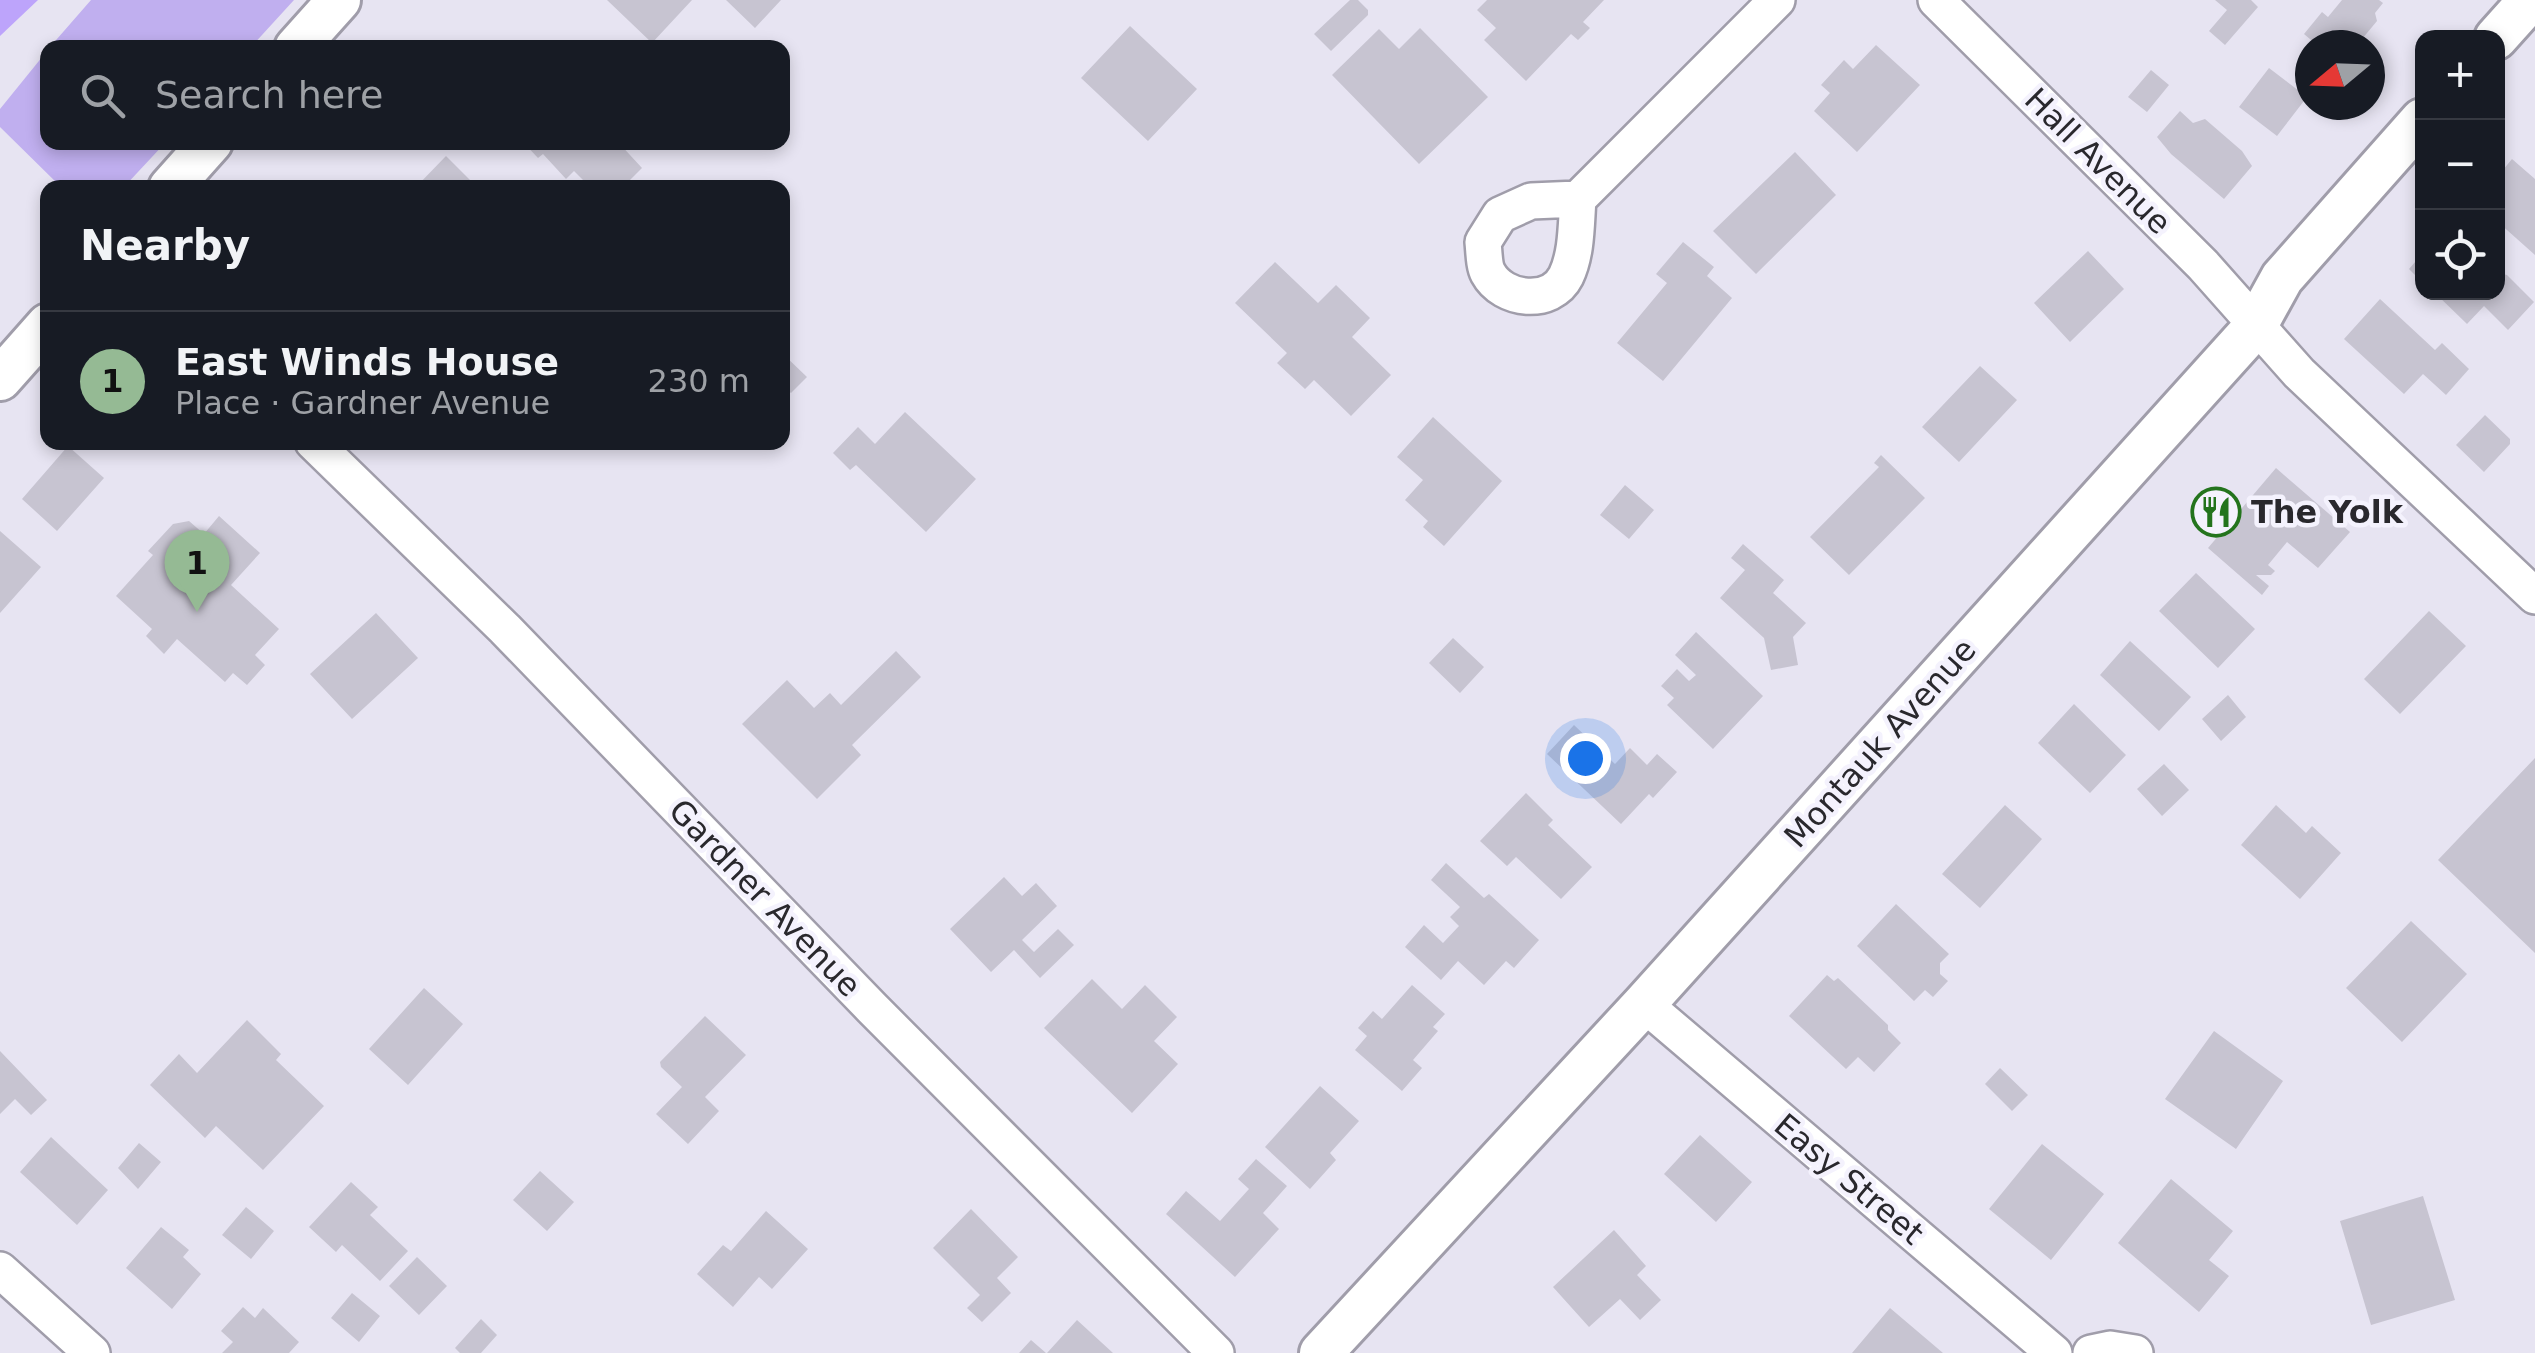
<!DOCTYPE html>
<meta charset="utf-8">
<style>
:root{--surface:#171b24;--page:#242831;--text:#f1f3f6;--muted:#9ea1a6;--line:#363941;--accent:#95ba94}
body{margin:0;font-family:"DejaVu Sans",sans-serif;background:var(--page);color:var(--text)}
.controls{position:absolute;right:30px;top:30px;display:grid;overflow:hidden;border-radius:20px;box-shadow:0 5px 15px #0003}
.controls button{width:90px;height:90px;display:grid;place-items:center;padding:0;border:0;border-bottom:2px solid var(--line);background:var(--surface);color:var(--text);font:50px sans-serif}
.compass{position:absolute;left:2295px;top:30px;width:90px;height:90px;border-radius:50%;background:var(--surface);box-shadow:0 5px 15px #0003;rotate:251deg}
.you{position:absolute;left:1585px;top:758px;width:35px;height:35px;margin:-25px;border:8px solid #fff;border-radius:50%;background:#1a73e8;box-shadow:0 0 0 15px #1a73e833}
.badge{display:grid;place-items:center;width:65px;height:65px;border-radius:50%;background:var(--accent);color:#111;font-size:32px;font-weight:700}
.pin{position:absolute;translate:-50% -82px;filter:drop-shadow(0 2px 5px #0008)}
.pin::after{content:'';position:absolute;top:52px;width:35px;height:30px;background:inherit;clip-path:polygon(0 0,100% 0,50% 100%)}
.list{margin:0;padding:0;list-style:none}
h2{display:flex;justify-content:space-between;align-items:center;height:130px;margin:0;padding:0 40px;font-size:42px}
h2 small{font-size:32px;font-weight:400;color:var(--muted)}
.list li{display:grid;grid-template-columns:65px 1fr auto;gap:30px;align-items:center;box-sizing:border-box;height:140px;padding:0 40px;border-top:2px solid var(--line)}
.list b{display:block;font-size:38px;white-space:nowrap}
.list p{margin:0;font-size:32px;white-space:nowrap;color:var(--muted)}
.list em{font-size:32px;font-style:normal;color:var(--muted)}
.icon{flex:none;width:55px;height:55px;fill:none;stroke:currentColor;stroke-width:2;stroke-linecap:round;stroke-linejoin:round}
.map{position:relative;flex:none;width:2535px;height:1353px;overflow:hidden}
.search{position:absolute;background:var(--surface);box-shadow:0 5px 15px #0003;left:40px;top:40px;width:750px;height:110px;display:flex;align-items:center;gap:25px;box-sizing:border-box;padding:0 35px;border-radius:20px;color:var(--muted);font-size:38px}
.panel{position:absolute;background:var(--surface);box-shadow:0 5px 15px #0003;left:40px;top:180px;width:750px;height:270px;border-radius:20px}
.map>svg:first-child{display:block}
.green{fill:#c0afef}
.water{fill:#bda4fb}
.building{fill:#c7c4d1}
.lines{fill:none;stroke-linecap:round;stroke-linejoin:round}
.minor-casing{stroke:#a09daa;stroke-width:40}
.tertiary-casing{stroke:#a09daa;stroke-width:48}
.minor{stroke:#fff;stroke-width:35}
.tertiary{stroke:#fff;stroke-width:42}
.labels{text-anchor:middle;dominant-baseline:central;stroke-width:9;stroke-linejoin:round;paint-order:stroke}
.street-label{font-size:32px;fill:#29282d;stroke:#f4f2fd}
.poi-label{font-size:32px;font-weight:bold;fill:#29282d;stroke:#f4f2fd;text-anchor:start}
</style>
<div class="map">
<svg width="2535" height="1353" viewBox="0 0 2535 1353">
<rect width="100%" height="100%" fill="#e7e4f2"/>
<!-- green -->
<path class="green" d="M91,0h203l-43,47h-201z
M47,51l1,91 117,1 -41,44h-63l-61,-60v-18z"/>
<!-- water -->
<path class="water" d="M0,0h38l-38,36z"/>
<!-- building -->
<path class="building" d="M607,0h85l-40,43z
M726,0h55l-26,28z
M1350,0h8l10,10v5l-37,36 -17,-17z
M1487,0h117l-21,22 7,6 -12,12 -7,-6 -45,47 -42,-41 12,-12 -19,-18z
M2215,0h36l7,7 -33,38 -16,-14 18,-21z
M2342,0h37l4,3 -8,10 2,8 -20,24h-40l-13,-11 18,-22 6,5z
M1130,26l67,63 -49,52 -67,-63z
M1420,28l68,69 -69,67 -87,-89 47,-46 20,20z
M1876,45l44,40 -63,67 -43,-41 16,-18 -9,-8 23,-25 9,9z
M2269,68l38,29 -30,39 -38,-29z
M2151,70l18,15 -22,27 -19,-15z
M2180,111l13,12 12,-4 37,32 10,15 -28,33 -53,-45 -14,-17z
M523,142h95l24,26 -20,20h-31l-17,-17 -8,8 -23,-25 -5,4z
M1795,152l41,43 -80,79 -43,-43z
M446,156l32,32h-63z
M2512,159l23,20v76l-37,-33v-46z
M1683,242l31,25 -7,9 25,22 -69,83 -46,-38 50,-60 -11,-9z
M2088,251l36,38 -54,53 -36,-39z
M2422,254v28l-13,-13z
M1275,262l43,41 18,-18 34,33 -18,19 39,38 -40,41 -37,-36 -9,9 -28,-26 10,-10 -52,-50z
M2498,273l9,2 27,27 -26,28 -24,-24 -17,18 -33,-32h64z
M2380,299l55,51 7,-7 27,26 -23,26 -23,-21 -19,20 -60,-55z
M782,353l25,24 -16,16 -9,-7z
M1980,366l37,34 -58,62 -37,-35z
M905,412l71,67 -50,53 -70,-67 -6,5 -17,-17 25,-26 17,17z
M2485,415l25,24v5l-26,28 -28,-27z
M1433,417l69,64 -58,65 -21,-19 5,-6 -23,-21 18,-20 -26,-23z
M68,446l36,32 -47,53 -35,-32z
M1881,455l44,43 -76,77 -39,-38 69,-70 -5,-4z
M2276,468l74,64 -32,36 -31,-26 -19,23 7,6 -4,4h-15l13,11 -7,9 -54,-47z
M1625,485l29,25 -25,29 -29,-24z
M219,516l41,37 -29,32 48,44 -24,26 10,10 -18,20 -14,-12 -8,9 -48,-43 -13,15 -18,-18 6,-7 -36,-33 37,-41 -5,-4 25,-27 16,-3 15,13z
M0,531l41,36 -41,46z
M1743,544l41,36 -11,13 33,30 -13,14 5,28 -27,5 -7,-32 -44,-40 25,-28 -14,-12z
M2196,573l59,56 -37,39 -59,-57z
M2429,611l37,35 -66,68 -36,-35z
M376,613l42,45 -66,61 -42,-45z
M1696,632l67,64 -50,53 -46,-44 7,-7 -13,-12 16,-17 12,12 7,-6 -21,-20z
M1453,638l31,29 -24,26 -31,-30z
M2130,641l61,56 -32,34 -59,-56z
M896,651l25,26 -69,68 9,10 -44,44 -75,-75 45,-44 27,28 16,-15 11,12z
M2228,695l18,22 -25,24 -19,-22z
M2074,704l52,51 -36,38 -52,-50z
M1574,725l41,39 15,-16 17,17 10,-11 20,18 -24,26 -4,-4 -28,30 -74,-70z
M2535,758v195l-97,-93z
M2164,764l25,26 -27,26 -25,-27z
M1526,793l27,27 -5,5 44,42 -31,32 -45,-42 -9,9 -27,-25z
M2005,805l37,34 -62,69 -38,-34z
M2276,805l30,28 6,-7 29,27 -41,46 -59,-54z
M1446,863l38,35 5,-4 50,46 -25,28 -8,-7 -22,24 -26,-24 -17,19 -36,-33 19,-22 19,18 16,-17 -9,-9 10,-10 -29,-27z
M1004,877l18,19 14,-13 21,23 -35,34 12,12 24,-23 16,16 -34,33 -26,-28 -23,22 -41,-43z
M1896,904l53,50 -9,9v11l8,7 -15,16 -8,-7 -11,11 -57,-55z
M2411,921l56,53 -65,68 -56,-54z
M1827,975l7,6 4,-3 50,47v5l13,13 -27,29 -16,-15 -12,12 -57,-53z
M1092,979l30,30 23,-24 32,32 -23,24 24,23 -46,49 -88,-85z
M1412,985l33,29 -12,13 5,4 -25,29 9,8 -20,23 -47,-41 12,-14 -9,-8 15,-17 9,8z
M424,988l39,36 -55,61 -39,-36z
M705,1016l41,39 -41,42 14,14 -31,33 -32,-30 26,-27 -21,-20 -1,-5z
M247,1020l34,34 -5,6 48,46 -61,64 -47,-44 -11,12 -55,-53 29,-31 18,19z
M2214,1031l69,50 -47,68 -71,-50z
M0,1051l47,49 -16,15 -16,-16 -15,15z
M2000,1068l28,27 -16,16 -27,-27z
M1320,1086l39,35 -29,32 6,7 -26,29 -45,-42z
M1700,1135l52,47 -36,40 -52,-48z
M51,1137l57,53 -31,35 -57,-53z
M139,1143l22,19 -23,27 -20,-21z
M2042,1144l62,50 -53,66 -62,-51z
M1256,1159l31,27 -24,27 16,16 -44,48 -69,-63 20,-23 34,30 29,-32 -11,-10z
M540,1171l34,31 -27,29 -34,-31z
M2171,1179l62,52 -24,29 20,16 -30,36 -81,-69z
M351,1182l27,25 -8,8 38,36 -28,30 -38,-36 -6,7 -27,-25z
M2423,1196l32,104 -84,25 -31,-104z
M246,1207l28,24 -23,28 -29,-24z
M971,1209l47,48 -21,21 14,15 -29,29 -15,-14 13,-13 -47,-47z
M766,1211l42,38 -36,40 -13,-12 -26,30 -36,-33 26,-29 8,6z
M161,1227l28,23 -6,7 18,17 -29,35 -46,-41z
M1614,1230l32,36 -9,9 24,25 -21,20 -20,-21 -31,28 -36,-40z
M417,1257l30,29 -28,29 -30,-29z
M352,1293l28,23 -21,26 -28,-24z
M243,1307l12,11 8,-10 36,34 -10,11h-67l11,-11 -12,-11z
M1890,1308l53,45h-91z
M481,1319l16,16 -16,18h-21l-5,-5z
M1077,1320l36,33h-66z
M1031,1340l15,13h-27z"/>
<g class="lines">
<!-- minor casing -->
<g class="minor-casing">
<path id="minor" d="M1936,0l267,265 96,108 236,223
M1578,199l-47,2 -31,14 -17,27c1,9 1,24 5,31 15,28 63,33 78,3 11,-23 10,-52 12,-77l199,-199
M313,442l192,187 367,379 344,345
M1644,1004l410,349
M0,1270l92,83
M2091,1353l19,-4 25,4"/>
</g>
<!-- tertiary casing -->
<g class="tertiary-casing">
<path id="tertiary" d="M2496,38l34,-38
M296,48l43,-48
M170,188l41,-46
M0,379l48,-54
M1321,1353l323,-349 611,-677 27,-49 140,-158"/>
</g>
<!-- minor -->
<use href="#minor" class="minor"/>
<!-- tertiary -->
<use href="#tertiary" class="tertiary"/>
</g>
<!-- icons -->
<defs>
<g id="restaurant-ring" transform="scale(2.5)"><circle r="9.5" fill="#f4f2fd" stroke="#24741d" stroke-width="1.5"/><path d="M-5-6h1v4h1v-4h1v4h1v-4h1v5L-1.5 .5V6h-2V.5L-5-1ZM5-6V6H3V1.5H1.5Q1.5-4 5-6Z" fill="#24741d"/></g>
</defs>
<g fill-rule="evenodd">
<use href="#restaurant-ring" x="2216" y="512"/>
</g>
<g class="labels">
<!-- street labels -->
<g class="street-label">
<text transform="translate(2098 161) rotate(45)">Hall Avenue</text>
<text transform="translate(1880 743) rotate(-48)">Montauk Avenue</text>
<text transform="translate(765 898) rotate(46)">Gardner Avenue</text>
<text transform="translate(1849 1179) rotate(40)">Easy Street</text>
</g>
<!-- poi labels -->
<g class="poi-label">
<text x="2251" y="512">The Yolk</text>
</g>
</g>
</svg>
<div class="controls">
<button>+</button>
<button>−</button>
<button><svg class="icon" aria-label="locate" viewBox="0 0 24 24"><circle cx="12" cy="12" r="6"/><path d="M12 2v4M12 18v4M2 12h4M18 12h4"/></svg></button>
</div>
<svg class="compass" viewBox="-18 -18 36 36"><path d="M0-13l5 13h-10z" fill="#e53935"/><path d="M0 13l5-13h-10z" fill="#9ea1a6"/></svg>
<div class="you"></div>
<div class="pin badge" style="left:197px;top:612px">1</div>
<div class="search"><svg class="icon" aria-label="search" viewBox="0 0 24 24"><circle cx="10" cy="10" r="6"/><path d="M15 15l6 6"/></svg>Search here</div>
<section class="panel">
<h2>Nearby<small></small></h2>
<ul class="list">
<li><span class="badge">1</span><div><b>East Winds House</b><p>Place · Gardner Avenue</p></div><em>230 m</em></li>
</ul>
</section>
</div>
